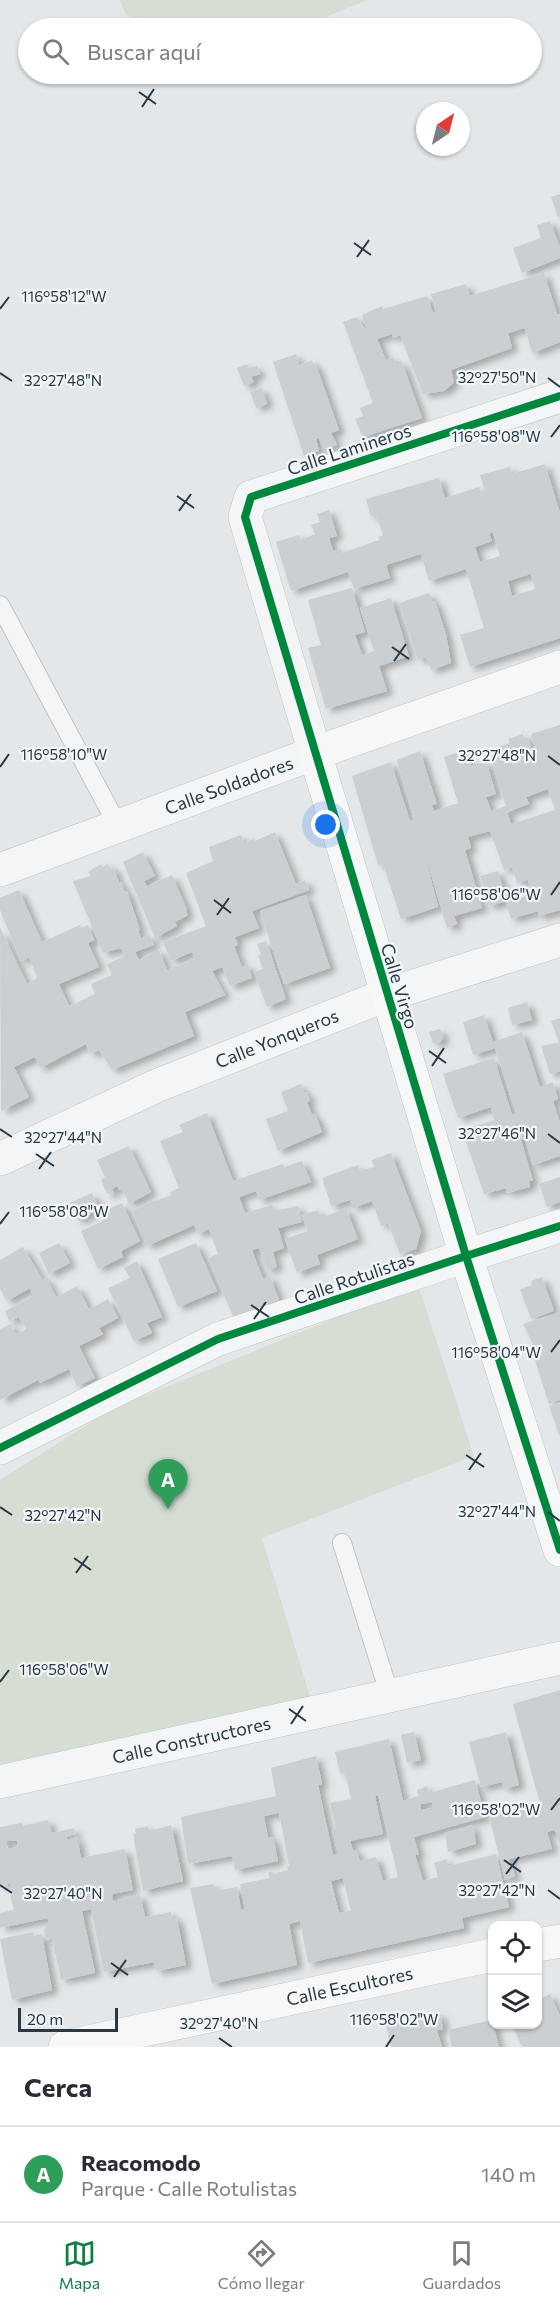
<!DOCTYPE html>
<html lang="es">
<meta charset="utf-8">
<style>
:root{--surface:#fff;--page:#f2f2f3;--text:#2b2b33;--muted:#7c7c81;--line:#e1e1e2;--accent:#0b8043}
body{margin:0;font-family:Commissioner,sans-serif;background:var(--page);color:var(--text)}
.controls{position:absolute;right:18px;bottom:18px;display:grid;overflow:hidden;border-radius:12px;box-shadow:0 2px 4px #0004}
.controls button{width:54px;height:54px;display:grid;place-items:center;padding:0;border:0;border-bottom:2px solid var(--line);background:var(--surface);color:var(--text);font:30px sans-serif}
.compass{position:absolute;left:416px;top:102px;width:54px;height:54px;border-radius:50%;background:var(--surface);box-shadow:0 2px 4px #0004;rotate:35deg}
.scale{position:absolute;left:18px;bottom:15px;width:100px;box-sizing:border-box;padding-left:6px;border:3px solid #283845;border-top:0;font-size:16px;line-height:21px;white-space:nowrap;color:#283845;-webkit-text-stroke:4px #f2f6f8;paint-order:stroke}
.you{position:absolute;left:326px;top:825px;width:21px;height:21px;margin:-15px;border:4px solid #fff;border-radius:50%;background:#1a73e8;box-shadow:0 0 0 9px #1a73e833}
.badge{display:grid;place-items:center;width:39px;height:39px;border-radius:50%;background:var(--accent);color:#fff;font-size:20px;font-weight:700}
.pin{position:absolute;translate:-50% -50px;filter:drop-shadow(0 2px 3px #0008)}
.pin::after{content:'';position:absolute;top:32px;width:21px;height:18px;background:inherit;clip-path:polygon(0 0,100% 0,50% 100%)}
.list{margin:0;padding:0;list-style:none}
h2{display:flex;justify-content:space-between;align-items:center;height:78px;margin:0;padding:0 24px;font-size:26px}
h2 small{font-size:20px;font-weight:400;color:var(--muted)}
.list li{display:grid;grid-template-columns:39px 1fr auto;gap:18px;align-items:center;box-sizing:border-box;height:96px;padding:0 24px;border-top:2px solid var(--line)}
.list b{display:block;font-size:22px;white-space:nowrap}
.list p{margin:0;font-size:20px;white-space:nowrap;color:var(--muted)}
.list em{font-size:20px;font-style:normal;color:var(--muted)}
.icon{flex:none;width:33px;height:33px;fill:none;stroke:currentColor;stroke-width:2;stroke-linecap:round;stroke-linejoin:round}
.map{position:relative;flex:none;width:560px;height:2047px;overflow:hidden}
.search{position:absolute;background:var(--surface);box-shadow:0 2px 4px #0004;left:18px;right:18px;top:18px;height:66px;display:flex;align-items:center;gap:15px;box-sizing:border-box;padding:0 21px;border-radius:33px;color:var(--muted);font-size:22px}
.sheet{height:174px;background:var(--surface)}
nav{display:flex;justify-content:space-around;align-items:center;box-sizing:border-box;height:84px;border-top:2px solid var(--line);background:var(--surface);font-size:16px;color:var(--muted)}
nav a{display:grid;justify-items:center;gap:3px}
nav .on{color:var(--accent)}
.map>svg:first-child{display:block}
.green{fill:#d6ded4}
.building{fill:#cccfd2;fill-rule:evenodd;filter:url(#shadow)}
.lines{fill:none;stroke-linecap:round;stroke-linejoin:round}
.lane-casing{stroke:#c2c5c7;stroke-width:20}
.street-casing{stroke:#c2c5c7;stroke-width:34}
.secondary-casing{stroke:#c2c5c7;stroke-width:34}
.lane{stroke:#f3f5f6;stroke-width:18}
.street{stroke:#f3f5f6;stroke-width:33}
.secondary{stroke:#f7f7f7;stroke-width:33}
.cycleway-casing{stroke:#f2f6f8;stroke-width:11}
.cycleway{stroke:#00873e;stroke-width:8}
.ticks{fill:none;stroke:#283845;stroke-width:2}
.labels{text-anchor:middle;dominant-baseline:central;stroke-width:4.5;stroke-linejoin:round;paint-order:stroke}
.street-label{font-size:18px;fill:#283845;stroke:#f2f6f8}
.ticks-label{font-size:15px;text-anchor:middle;fill:#283845;stroke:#f2f6f8;stroke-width:4.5;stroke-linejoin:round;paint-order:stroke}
</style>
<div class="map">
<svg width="560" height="2047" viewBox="0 0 560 2047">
<defs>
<filter id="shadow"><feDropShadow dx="6" dy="4" stdDeviation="3" flood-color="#0004"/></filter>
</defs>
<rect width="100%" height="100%" fill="#e4e7e9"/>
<!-- green -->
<path class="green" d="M120,0h247l-68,28h-143l-30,-13z
M418,1284l56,172 -212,82 50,165 -312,61v-284l112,-71z"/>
<!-- building -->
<path class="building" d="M560,194v22l-2,1 -7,-20z
M550,221l10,26v11l-38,15 -9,-25 28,-10 -4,-13z
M544,273l13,41h3v28l-28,11 -7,-25 -17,5 4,15 -61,22 3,12 -10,9 -21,3 -23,-59 -7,3 -1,-4 -15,5 9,21 7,-3 4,8 5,-3 20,56 -59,19 -8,-18 8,-3 -3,-8 13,-5 -30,-81 14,-5 8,12 5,-4 -4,2 -4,-12 20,-9 1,3 44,-13 6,17 3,-1 -5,-18 35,-10 4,12z
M296,354l3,11 13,-5 1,5h3l23,65 -8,3 6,12 -14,4 -4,-11 -3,1 3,12 -15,5 -31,-94z
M247,364l2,4 8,-2 3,8 -9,3 3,5 -10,4 -7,-18z
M262,388l5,16 -11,4 -6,-16z
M545,464l15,49v125l-90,29 -10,-32 24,-7 -18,-59 -37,12 -8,-27 -35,11 4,13 -36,11 -6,-17 -57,19 -15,-49 23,-7 2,5 14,-6 -4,-9 9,-3 -3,-8 12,-4 8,26 -8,2 4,13 8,-2 1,4 37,-13 -1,-3 5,-2 -7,-20 -5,2 -5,-18 73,-21 6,20 34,-11 2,7 4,-2 -5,-17 30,-8 2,7zM493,532l7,24 -20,6 -5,-15 17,-6 -3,-7zM531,574l4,15 -23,7 -4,-15z
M352,588l13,44 -10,3 7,20 12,-4 -14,-43 31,-10 18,58 -30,10 8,25 -61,18 -18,-61 13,-3 -13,-45z
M429,593l3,9 3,-1 11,33 5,29 -20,7 -5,-13 -8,3 -19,-57z
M560,725v185l-21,6 -1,-5 -27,8 -5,-17 26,-8 -4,-14 -11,3 -5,-16 -8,3 -14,-39 -22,6 3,11 -6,2 17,58 -28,8 3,8 -10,4 -23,-77 14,56 -37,12 -18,-55 -5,1 -26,-89 39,-14 19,59 4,-1 -17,-60 23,-9 17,53 -5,1 2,6 24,-8 -14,-46 22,-7 5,16 15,-5 10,33 -10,3 5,14 15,-5 -18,-56 22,-7 -2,-4 15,-5v3l5,1 4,13h4l-5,-17zM548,789l7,21 -44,14 -4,-12 22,-8 -3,-7z
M275,832l21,52 9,-4 4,10 -57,21 7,17 -24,9 3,8 -4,1 8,21 6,-2 4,13 -22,8 -8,-19 -10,4 13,24 -40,17 9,24 -82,34 -13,-20 -9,4 -4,-10 -46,24 -5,-11 -21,10 15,30 -28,14 -1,-184 27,57 10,-6 -8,-21 -8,4 -21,-51v-12l19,-8 23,52 38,-17 1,3 7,-3 6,15 -6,3 11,24 -40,17 10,22 26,-12 -4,-10 21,-9 -5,-11 18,-8 -4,-8 -18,5 -30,-72 18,-5 -3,-4 13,-8 2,3 5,-3 3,5 3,-1 5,15 2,-1 4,10 2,-1 13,39 -2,1 3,7 8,-3 5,10 -19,7 4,8 20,-10 8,20 28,-11 -3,-7 -21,9 -8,-19 43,-16 -20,-53 27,-12 -4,-14 32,-12 3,8 10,-4 1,2z
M143,852l12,24 -11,5 3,5 25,-11 15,35 -1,1 2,4 -13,7 2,4 -22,12 -32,-76z
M498,871l9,30 -18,5 -9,-30z
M306,895l24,73 -46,16 -24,-73z
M266,941l20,58 -19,8 -13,-35 9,-3 -5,-13 3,-2 -4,-10z
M527,1002l5,18 -20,5 -4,-17z
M484,1015l9,27 29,-10 18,55 13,-5 5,17 -5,2 7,22v33l-27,9 -8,-26 -4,1 12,41h-4l1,6 -23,6 -1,-5 -22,6 -22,-64 32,-10 -3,-13 -33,11 -15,-44 51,-16 18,57 4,-1 -21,-66 -22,7 -10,-33z
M560,1018v53l-10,3 -9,-28 18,-4 -8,-21z
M440,1029l3,6 -1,5 -4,3h-5l-4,-11z
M301,1084l3,9 3,-1 3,9 -3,1 5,13 3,-1 7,18 -44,19 -12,-32 22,-8 -7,-19z
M207,1113l26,68 50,-17 1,3 18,-6 9,21 -52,18 -3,-9 -17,6 6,16 27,-8 2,6 24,-5 4,16 -24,6 6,20 -11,4 4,15 -10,3 -8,-22 -7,2 11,29 7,-3 9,24 -45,18 -26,-60 10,-4 -9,-25 -11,5 -4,-9 -47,21 -15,-35 22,-11 1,1 16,-6 -1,-3 9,-4 -19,-47 23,-9 -4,-7z
M129,1146l22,46 -22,12 -7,-15 -3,1 -2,-4 -5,3 2,4 -2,2 -5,-2 -6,-13 4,-3 -8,-17z
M391,1153l30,78 -5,18 -16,5 -12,-31 -7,3 -9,-25 -19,7 -3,-8 -19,6 -9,-28 36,-13 2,6 14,-4 -2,-7z
M560,1177v25l-13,5 -8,-23z
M92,1193l7,16 -21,12 -9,-18z
M122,1203l18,38 -19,10 2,6 -25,12 -17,-38 22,-10 -1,-6 5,-2 -1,-3z
M346,1208l12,31 -41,16 3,9 -23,9 -12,-34 23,-8 -7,-16 17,-5 3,8z
M59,1243l11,20 -21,11 -10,-21z
M196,1243l21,48 -39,16 -20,-48z
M23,1247l20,33 3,-2 10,19 21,-11 12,23 19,-10 10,19 -19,10 4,6 -24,12 16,32 -18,8 -8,-17 -29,14 -2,-3 -38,20v-71l11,-5 5,10 10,-5 -7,-12 -10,4 -4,-10 28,-15 -3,-8 -23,13 -7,-12v-29z
M137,1261l25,56 -15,6 5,10 -18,8 -26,-53 22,-10 -6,-10z
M542,1277l12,34 -23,8 -11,-30 12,-4 -1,-4z
M560,1312v88l-11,4 -19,-59 3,-1 -10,-20z
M560,1402v35l-11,-31z
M560,1690v155l-5,-15 -8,2 5,17 -43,10 6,17 -10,4 -16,-64 51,-12 -27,-100z
M414,1732l7,28 -14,3 -6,-28z
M506,1732l13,53 -15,4 -2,-7 -21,5 -12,-45z
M389,1739l14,62 15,-5 -1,-6 10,-4 2,7 46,-13 10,37 -71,20 5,18h-4l8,26 15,-4 -4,-14 13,-4 1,7 48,-12 13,53 -47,11 2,10 -156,35 -8,-42 -11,3 8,41 -85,19 -22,-96 23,-4 2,7 22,-4 4,23 4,-1 -5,-25 30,-6 -2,-5 4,-2 1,3 15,-4 -1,-4h2l-10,-53 -15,3 4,22 5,-1 5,24 -43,9 -3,-14 -44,8 -7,-47 95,-21 -5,-28 45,-12 6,28 -4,1 15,70 5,-1 -6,-25h4l-6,-26 21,-4 -6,-27 -5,2 -5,-22zM378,1795l20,82 -15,4 -7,-24 -16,4 -4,-11 -3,1 -3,-10 33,-7 -8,-38zM432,1802l1,6 -12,2v-6zM343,1878l8,33 -12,2 -8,-32z
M48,1820l4,13 22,-5 2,6 -10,2 1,4 10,-3 4,21 44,-9 8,41 -21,4 1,7 27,-6 5,22 26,-5 1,7 5,-1 9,47 -30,6 -2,-9 -50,10 -13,-63 -9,2 13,62 -34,7 -9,-42 -6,2 -2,-11 2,-1 -1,-3 4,-1 -1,-6 -48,10v-15l14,-3 -4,-15h3l-3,-12 -10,2v-58l22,-4 1,3zM6,1841h11l1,6 -10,2z
M171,1825l12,56 -40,10 -10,-57h3l-1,-5 13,-3 2,5z
M473,1825l3,19 -28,8 -3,-19z
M33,1932l1,4 8,-2 10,56 -40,10 -12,-61z
M550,1994l10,22v31h-38l-10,-22h25l1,-25z
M440,2013l3,16 -6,1 5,17h-51l-5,-22z
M492,2020l7,27h-47l-4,-17z"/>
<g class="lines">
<!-- lane casing -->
<g class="lane-casing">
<path id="lane" d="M0,605l118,221
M342,1543l48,153"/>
</g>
<!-- street casing -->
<g class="street-casing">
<g id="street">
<path id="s1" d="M0,870l315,-117 -70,-236 6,-20 309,-101"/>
<path id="s2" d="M0,1159l156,-73 230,-91 174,-55"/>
<path d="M0,1448l218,-109 248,-83 94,-30"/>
<path id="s3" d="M0,1782l560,-124"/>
</g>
</g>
<!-- secondary casing -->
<g class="secondary-casing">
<g id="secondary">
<path d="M560,667l-245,86 151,503 94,294"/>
<path d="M538,1945l22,-4"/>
<path id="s4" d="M65,2047l427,-92"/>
</g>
</g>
<!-- lane -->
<use href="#lane" class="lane"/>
<!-- street -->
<use href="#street" class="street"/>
<!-- secondary -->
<use href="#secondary" class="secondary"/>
<!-- cycleway casing -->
<g class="cycleway-casing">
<path id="cycleway" d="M560,396l-309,101 -6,20 221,739 94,294
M0,1448l218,-109 248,-83 94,-30"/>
</g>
<!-- cycleway -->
<use href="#cycleway" class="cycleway"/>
</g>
<!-- ticks -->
<path class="ticks" d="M139,92l17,12M142,107l12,-18M354,243l17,12M357,257l12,-17M0,309l9,-12M0,373l12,8M548,378l12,9M551,437l9,-12M177,496l17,12M179,511l12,-17M392,647l17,12M394,661l12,-17M548,756l12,9M0,767l9,-13M551,895l9,-13M214,900l17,13M217,915l12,-17M429,1051l17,12M432,1066l12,-18M0,1129l12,8M548,1134l12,9M36,1154l18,12M39,1169l12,-17M0,1224l9,-12M251,1305l18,12M254,1319l12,-17M551,1352l9,-12M466,1455l18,12M469,1470l12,-17M0,1507l12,8M548,1512l12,9M74,1558l17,12M76,1573l12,-17M0,1682l9,-12M289,1709l17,12M291,1724l12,-18M551,1810l9,-12M504,1860l17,12M506,1874l13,-17M0,1885l12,8M548,1890l12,9M111,1963l17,12M114,1977l12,-17M219,2038l13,9M386,2047l8,-12"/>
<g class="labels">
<!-- street labels -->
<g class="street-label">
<text transform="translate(349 449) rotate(-18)">Calle Lamineros</text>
<text stroke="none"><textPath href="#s1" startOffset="244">Calle Soldadores</textPath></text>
<text transform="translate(400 986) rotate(73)">Calle Virgo</text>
<text stroke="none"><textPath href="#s2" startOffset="302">Calle Yonqueros</textPath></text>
<text transform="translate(354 1278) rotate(-19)">Calle Rotulistas</text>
<text stroke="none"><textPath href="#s3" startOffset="196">Calle Constructores</textPath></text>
<text stroke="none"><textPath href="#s4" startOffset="291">Calle Escultores</textPath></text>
</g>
</g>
<g class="ticks-label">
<text x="64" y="302">116°58'12"W</text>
<text x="497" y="383">32°27'50"N</text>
<text x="63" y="386">32°27'48"N</text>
<text x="496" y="442">116°58'08"W</text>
<text x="64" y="760">116°58'10"W</text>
<text x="497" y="761">32°27'48"N</text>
<text x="496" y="900">116°58'06"W</text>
<text x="497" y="1139">32°27'46"N</text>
<text x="63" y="1143">32°27'44"N</text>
<text x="64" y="1217">116°58'08"W</text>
<text x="496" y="1358">116°58'04"W</text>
<text x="497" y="1517">32°27'44"N</text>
<text x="63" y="1521">32°27'42"N</text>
<text x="64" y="1675">116°58'06"W</text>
<text x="496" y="1815">116°58'02"W</text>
<text x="497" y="1896">32°27'42"N</text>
<text x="63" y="1899">32°27'40"N</text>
<text x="394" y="2025">116°58'02"W</text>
<text x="219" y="2029">32°27'40"N</text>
</g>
</svg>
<div class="controls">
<button><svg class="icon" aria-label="locate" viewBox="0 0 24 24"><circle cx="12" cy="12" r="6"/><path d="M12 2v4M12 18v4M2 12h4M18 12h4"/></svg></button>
<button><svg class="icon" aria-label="layers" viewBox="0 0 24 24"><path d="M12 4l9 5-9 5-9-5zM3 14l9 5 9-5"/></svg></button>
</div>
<svg class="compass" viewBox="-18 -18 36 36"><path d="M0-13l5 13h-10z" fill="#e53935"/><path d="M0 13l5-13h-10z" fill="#7c7c81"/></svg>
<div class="scale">20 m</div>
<div class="you"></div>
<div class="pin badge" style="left:168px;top:1509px;background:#2e9e5b">A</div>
<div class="search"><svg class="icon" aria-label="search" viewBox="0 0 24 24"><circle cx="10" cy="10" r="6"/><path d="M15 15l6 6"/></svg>Buscar aquí</div>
</div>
<section class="sheet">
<h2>Cerca<small></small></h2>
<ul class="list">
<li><span class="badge" style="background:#2e9e5b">A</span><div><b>Reacomodo</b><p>Parque · Calle Rotulistas</p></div><em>140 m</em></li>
</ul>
</section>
<nav>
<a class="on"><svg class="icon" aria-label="map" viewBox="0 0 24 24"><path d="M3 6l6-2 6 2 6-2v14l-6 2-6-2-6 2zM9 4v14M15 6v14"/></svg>Mapa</a>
<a><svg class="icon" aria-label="directions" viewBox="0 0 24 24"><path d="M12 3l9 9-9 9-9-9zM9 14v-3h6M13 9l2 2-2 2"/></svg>Cómo llegar</a>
<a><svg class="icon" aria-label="saved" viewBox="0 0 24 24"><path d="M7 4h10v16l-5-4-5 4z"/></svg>Guardados</a>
</nav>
